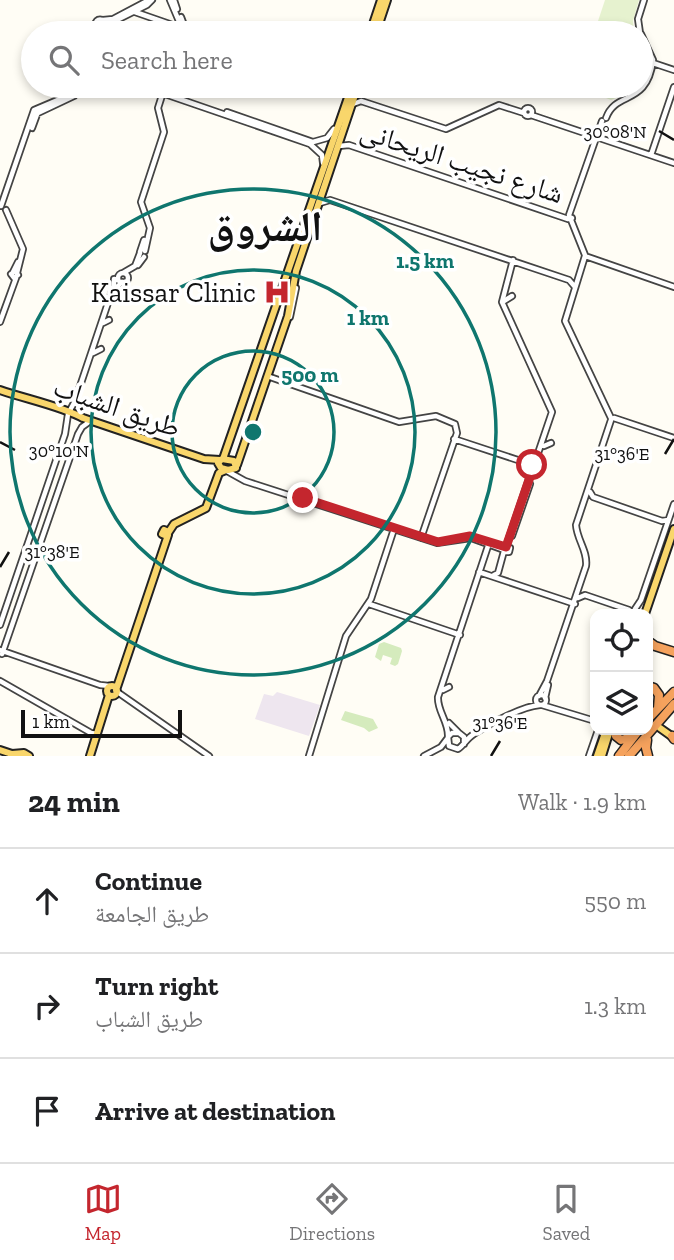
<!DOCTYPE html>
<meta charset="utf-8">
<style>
:root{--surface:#fff;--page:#f2f2f2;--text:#202124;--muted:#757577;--line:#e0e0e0;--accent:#c4262e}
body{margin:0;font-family:"Zilla Slab","Noto Naskh Arabic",serif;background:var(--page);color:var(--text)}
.controls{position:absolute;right:21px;bottom:21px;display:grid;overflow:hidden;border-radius:14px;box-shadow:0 4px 10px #0003}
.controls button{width:63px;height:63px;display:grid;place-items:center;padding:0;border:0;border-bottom:2px solid var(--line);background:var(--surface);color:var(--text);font:35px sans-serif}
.scale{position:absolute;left:21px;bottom:18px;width:161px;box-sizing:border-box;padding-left:7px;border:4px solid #111;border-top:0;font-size:19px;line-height:24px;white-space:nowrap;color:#111;-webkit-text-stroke:5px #fff;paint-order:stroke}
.stop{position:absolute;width:21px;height:21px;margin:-16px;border:5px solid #c4262e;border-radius:50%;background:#fff}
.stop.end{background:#c4262e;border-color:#fff;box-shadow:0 2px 7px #0008}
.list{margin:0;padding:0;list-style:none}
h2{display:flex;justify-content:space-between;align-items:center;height:91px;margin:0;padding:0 28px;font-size:30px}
h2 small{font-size:23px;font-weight:400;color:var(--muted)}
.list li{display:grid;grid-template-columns:46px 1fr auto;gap:21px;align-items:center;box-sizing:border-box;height:105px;padding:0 28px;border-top:2px solid var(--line)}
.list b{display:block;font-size:26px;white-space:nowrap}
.list p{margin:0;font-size:23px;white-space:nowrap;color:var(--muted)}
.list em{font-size:23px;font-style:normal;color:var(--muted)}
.icon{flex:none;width:38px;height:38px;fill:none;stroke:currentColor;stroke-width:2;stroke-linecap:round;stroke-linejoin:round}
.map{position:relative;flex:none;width:674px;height:756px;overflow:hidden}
.search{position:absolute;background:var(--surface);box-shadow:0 4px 10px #0003;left:21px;right:21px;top:21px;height:77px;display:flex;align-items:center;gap:18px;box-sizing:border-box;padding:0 24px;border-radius:38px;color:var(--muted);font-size:26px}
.sheet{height:406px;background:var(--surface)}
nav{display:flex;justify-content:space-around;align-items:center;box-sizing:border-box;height:98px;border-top:2px solid var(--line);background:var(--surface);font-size:19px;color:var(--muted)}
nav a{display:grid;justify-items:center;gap:4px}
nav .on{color:var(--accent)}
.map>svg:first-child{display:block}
.industrial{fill:#eee6ef}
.green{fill:#d5ebbd}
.pitch{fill:#e6f2cf}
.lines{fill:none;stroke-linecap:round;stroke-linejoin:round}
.minor-casing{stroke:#444;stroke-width:8}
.major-casing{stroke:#222;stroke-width:10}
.highway-casing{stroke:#222;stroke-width:11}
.minor{stroke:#fff;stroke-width:4.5}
.major{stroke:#f9d66b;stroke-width:6}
.highway{stroke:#f5a25d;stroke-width:8}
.route{stroke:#c4262e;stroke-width:9}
.ticks{fill:none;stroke:#111;stroke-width:2.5}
.ring{fill:none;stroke:#0f766e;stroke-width:3.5}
.labels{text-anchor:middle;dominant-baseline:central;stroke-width:7;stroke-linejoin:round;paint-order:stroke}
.street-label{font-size:28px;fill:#111;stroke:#fff}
.poi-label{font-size:28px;fill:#111;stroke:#fff;text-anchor:end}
.town-label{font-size:42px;font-weight:bold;fill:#111;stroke:#fff}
.ticks-label{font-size:18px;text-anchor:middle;fill:#111;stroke:#fff;stroke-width:7;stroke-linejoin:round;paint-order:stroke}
.centre{fill:#0f766e;stroke:#fff;stroke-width:3.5}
.ring-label{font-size:21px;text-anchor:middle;font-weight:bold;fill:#0f766e;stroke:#fff;stroke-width:7;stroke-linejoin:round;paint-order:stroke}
</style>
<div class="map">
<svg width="674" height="756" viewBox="0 0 674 756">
<rect width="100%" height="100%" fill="#fffdf5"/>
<!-- industrial -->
<path class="industrial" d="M277,692l43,13 -11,31 -54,-17 9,-25 9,2z"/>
<!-- green -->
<path class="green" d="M384,642l17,6 1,3 -4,13 -3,2 -5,-2 2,-6 -9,-3 -2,6 -6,-4 4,-13z
M345,711l28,8 5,9 -9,4 -5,-4 -23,-8z"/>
<!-- pitch -->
<path class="pitch" d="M605,0h34l-6,21 1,12h-40z
M599,86h41l-5,4 -24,10 -5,-2z"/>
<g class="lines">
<!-- minor casing -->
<g class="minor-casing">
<path id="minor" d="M170,0l11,26 -1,7
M174,0l3,9
M135,12l46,16
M181,17l3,8 -1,8
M95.5 24a4.5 4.5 0 1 1 9 0a4.5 4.5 0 1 1-9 0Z
M103,20l10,-1 36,-19
M103,27l44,-22 5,-5
M640,33l-2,-14 6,-19
M650,62l24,8
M162,93l148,51 12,11 1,8
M353,104l8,-3 85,28 53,-24 25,8
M524 112a4 4 0 1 1 8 0a4 4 0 1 1-8 0Z
M227,112l86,30 14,-4 7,-9
M36,114l38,-18 6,-8
M531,115l143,48
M606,118c10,-28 41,-11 47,-58l-12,-26
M32,128l7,-19
M339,146l10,-1 219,74 4,-1
M651,155l23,-68
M320,203l10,-3 239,80 6,7
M1,206l33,-96 33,-14 6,-8
M6,210l17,39 -6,24
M145,251l5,-23 -9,-26 23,-70 -6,-24 7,-22
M140,252l4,-12
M585,255l-16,-40 33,-94
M585,256l-20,65 46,97
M588,257l86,30
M513,260l-11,42 50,110 -18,53
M138,265l6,-8
M15,271l3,4 -4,3 -3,-4z
M13,272l5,-10
M123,273l12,-7 5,-13
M118 278a5 5 0 1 1 10 0a5 5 0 1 1-10 0Z
M114,290l8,-8
M504,301l8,-5
M290,317l6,-29
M0,322l16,-44
M103,323l6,-3
M93,353l8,-4
M270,377l129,45 37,-6 19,8 2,9 -36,105
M614,418l60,20
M454,439l79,26
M544,446l7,-3
M533,465l5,1 -2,5 -4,-2z
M227,471l18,10 192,62 34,-5 33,12
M590,492l3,5 69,24 6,-1
M512,536l18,-52
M506,547l26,-77
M506,547l4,1 -1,4h-4z
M479,572l96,32
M494,575l4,-2 6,-22
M578,598l7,-3 44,15 5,4
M369,604l91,31
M634,614l1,-5 6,-9 33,-96
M0,625l65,-191 3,-20 7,-13 39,-116v-6l3,1
M0,650l100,35 10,1
M2,654l76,-220 4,-7 7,-5
M0,681l91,52 6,1
M443,690l6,-3
M116,691l93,65
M536 700a5 5 0 1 1 10 0a5 5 0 1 1-10 0Z
M539,696l8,-15 39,-115c2,-15 -9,-26 -10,-41l35,-105
M545,698l3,-13
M542,705l53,16
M449,723l9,9
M448,737c1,-15 -11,-26 -10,-40l51,-154
M464,744v-7l-5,-4h-7l-4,4 1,9 9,3c6,-4 9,-11 16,-15 15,-10 49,-28 66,-29
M309,756l37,-120 25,-37 23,-70
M424,756l17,-9 6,-8
M589,756l9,-26"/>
</g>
<!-- major casing -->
<g class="major-casing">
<path id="major" d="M370,33l11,-33
M376,33l11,-33
M0,390c26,9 61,16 83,28l121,41 16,1
M222,459l12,2 2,7 -8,2 -7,-2 -3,-5z
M223,459l129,-373
M237,465l51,-149 8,-45 62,-185
M164,530l4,2 -1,4 -5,-2z
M168,533l6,-9 32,-16 13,-35 7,-3
M645,614l29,-85
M107 691a5 5 0 1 1 10 0a5 5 0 1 1-10 0Z
M116,690l52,-155
M660,728l14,10
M0,750l12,4 12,-1 5,3
M90,756l19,-61
M597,756l9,-26
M602,756l8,-26"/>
</g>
<!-- highway casing -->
<g class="highway-casing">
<path id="highway" d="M648,641l7,5 19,6
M648,686l6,2 5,7 -1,13
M648,719l26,-27
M614,730l2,6 5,4 11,-3
M672,736l2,3
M647,740l-1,8 2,8
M619,756l20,-26
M629,756l45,-52"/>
</g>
<!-- minor -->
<use href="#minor" class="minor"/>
<!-- major -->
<use href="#major" class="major"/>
<!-- highway -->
<use href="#highway" class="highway"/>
</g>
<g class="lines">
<!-- route -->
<path class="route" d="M303,498l135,44 32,-6 36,11 25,-73 1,-9"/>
</g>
<!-- ticks -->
<path class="ticks" d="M659,131l15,9M0,442l15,8M665,454l9,-15M0,567l9,-15M491,756l9,-15"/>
<!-- distance rings -->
<g class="ring">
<circle cx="253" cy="432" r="81"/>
<circle cx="253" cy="432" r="162"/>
<circle cx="253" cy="432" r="243"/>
</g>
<!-- icons -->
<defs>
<g id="hospital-bare" transform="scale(2.1)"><path d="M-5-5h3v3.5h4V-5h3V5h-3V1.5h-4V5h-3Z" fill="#c4262e" stroke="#fff" stroke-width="2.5" paint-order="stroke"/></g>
</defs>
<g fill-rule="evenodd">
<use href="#hospital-bare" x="277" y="292"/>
</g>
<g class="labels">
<!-- street labels -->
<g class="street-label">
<text transform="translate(462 162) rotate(18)">شارع نجيب الريحانى</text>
<text transform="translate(117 407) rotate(19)">طريق الشباب</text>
</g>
<!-- poi labels -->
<g class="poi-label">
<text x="256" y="292">Kaissar Clinic</text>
</g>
<!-- town labels -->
<g class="town-label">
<text x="265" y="226">الشروق</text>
</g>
</g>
<g class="ticks-label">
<text x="615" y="138">30°08'N</text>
<text x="59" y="457">30°10'N</text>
<text x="622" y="460">31°36'E</text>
<text x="52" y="558">31°38'E</text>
<text x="500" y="729">31°36'E</text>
</g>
<circle cx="253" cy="432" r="10" class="centre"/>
<g class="ring-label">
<text x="425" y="268">1.5 km</text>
<text x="368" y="325">1 km</text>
<text x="310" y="382">500 m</text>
</g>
</svg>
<div class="controls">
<button><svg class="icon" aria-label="locate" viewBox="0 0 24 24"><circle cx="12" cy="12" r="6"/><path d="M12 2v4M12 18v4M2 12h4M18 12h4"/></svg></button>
<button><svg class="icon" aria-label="layers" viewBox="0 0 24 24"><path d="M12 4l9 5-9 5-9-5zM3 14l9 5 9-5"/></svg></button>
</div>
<div class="scale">1 km</div>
<div class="stop" style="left:532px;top:465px"></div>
<div class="stop end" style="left:303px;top:498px"></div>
<div class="search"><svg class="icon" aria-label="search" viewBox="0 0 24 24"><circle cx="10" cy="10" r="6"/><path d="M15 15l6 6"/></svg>Search here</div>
</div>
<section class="sheet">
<h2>24 min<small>Walk · 1.9 km</small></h2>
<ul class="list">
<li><svg class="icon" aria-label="ahead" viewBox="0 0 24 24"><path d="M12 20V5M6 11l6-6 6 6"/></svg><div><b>Continue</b><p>طريق الجامعة</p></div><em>550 m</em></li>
<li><svg class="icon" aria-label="right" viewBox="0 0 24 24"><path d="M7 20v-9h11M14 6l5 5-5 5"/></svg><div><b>Turn right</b><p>طريق الشباب</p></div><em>1.3 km</em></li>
<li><svg class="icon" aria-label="arrive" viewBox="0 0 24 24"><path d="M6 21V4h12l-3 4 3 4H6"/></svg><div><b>Arrive at destination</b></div></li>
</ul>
</section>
<nav>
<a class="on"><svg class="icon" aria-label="map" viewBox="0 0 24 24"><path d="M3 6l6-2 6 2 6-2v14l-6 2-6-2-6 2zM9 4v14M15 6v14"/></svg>Map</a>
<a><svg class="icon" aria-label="directions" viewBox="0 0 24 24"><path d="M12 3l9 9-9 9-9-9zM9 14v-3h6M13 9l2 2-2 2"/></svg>Directions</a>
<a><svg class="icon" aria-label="saved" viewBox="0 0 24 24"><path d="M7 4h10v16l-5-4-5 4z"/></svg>Saved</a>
</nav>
